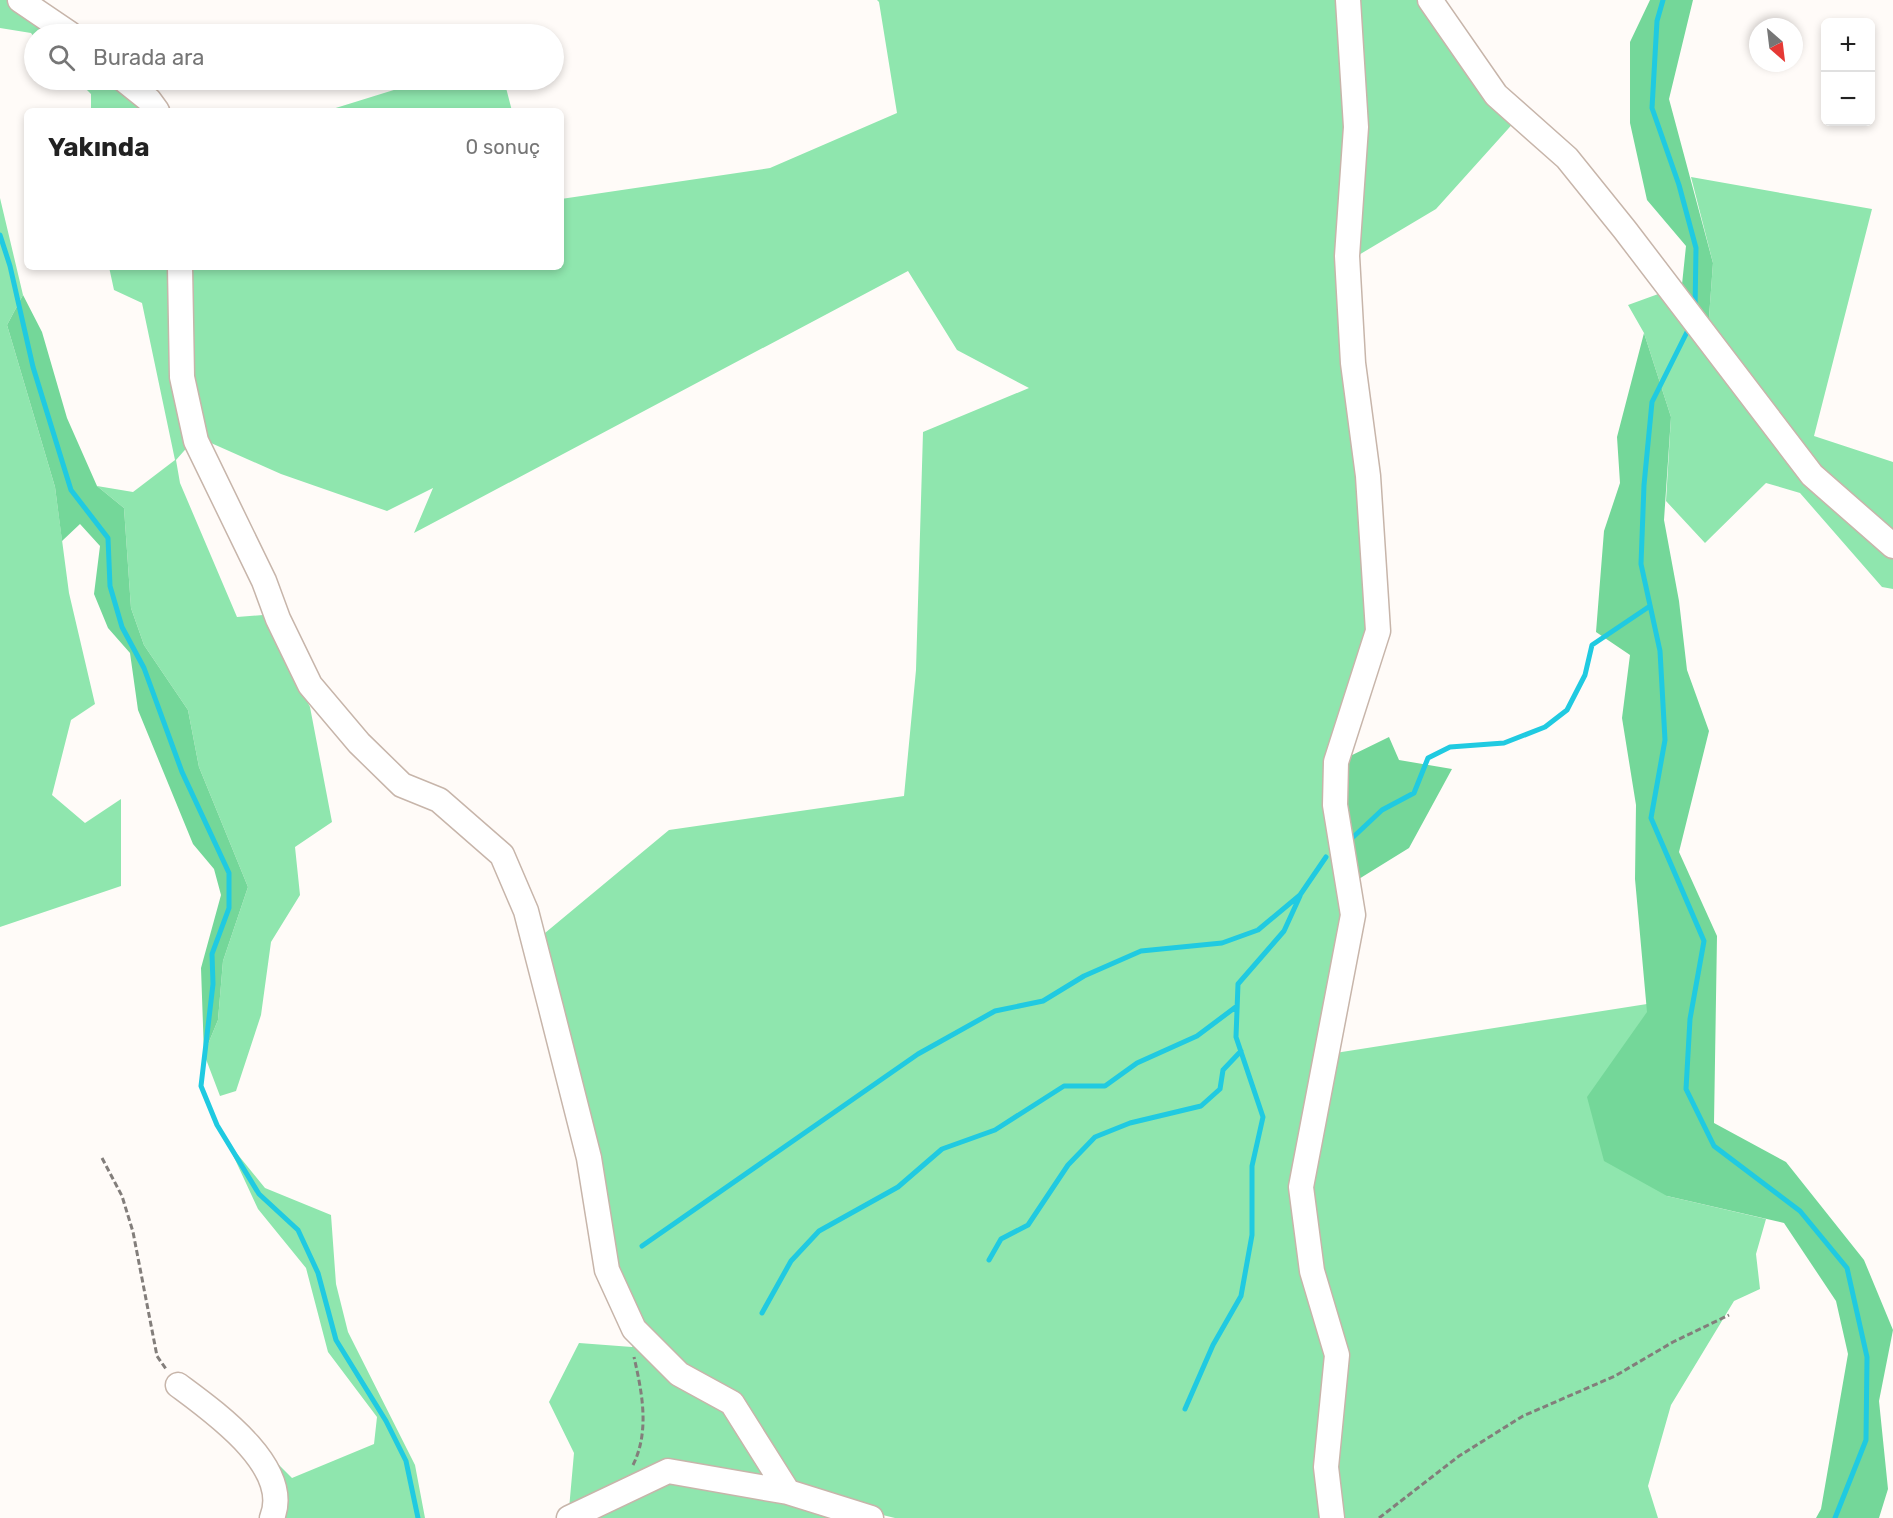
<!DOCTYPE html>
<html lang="tr">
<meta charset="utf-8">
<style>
:root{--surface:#fff;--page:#f2f2f2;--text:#222;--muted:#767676;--line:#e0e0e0}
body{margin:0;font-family:Rubik,sans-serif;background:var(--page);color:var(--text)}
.controls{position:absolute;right:18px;top:18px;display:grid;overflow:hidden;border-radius:9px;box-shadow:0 3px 9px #0003}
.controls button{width:54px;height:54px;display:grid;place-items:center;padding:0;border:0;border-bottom:2px solid var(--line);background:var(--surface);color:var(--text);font:30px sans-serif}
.compass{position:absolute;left:1749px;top:18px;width:54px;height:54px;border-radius:50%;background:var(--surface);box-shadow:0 3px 9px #0003;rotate:152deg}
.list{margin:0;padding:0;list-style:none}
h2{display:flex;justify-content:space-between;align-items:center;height:78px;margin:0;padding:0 24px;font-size:26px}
h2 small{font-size:20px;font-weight:400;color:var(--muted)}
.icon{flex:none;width:33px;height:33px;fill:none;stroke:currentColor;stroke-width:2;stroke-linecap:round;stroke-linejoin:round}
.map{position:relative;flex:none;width:1893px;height:1518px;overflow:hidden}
.search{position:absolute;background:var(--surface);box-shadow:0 3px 9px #0003;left:24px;top:24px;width:540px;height:66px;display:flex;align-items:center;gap:15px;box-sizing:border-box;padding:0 21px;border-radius:33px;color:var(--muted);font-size:22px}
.panel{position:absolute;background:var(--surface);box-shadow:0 3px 9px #0003;left:24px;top:108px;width:540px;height:162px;border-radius:9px}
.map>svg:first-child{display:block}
.green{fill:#8fe6ae}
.forest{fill:#74d799}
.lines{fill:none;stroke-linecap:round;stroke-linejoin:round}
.stream{stroke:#20cae1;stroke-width:5}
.minor-casing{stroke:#c7b5aa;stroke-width:27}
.path{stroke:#837e7b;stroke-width:3;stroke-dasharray:6 3;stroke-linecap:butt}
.minor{stroke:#fff;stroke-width:24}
</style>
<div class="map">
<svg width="1893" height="1518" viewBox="0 0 1893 1518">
<rect width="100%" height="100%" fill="#fffbf8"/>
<!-- green -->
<path class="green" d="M0,0h13l50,34 -29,3 -3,-4 -31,-5z
M877,0h463l30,630 -42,132 18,154 -54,270 38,169 -4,163h-431l-66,-16 -37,-14 -56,-92 -52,-27 -44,-44 -27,-57 -68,-335 124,-103 235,-34 12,-126 7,-238 106,-44 -72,-38 -49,-79 -494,262 19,-45 -46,23 -106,-37 -79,-35 -12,-67 -5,-105h376v-68l209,-31 127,-55 -18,-111z
M1353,0h71l93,119 -81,90 -84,50z
M77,80h40l34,31h-60v-17z
M426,80h78l8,31h-186z
M1691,177l181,32 -58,227 79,26v77l-78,-68 -107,-140 5,-68z
M0,198l23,97 -16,30 48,162 14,106 26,111 -24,16 -19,75 33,28 36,-24v87l-121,41z
M109,267h67l15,176 -15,17 4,23 57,134 26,-2 47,92 22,115 -37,25 5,48 -29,47 -10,73 -25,76 -16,5 -16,-42 14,-34 5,-59 25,-74 -49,-120 -11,-57 -44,-65 -13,-37 -7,-100 -27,-22 36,6 42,-32 -33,-157 -28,-13z
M1661,293l232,263v33l-11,-2 -82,-94 -34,-10 -61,60 -39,-42 5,-84 -27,-84 -16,-28z
M1647,1004l20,192 99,23 -10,35 4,35 -26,12 -63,104 -23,81 10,32h-321l-5,-53 11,-113 -26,-86 -10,-79 22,-133z
M226,1140l39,48 66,27 5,69 12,48 67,133 10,53h-147l-9,-63 23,23 82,-34 3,-27 -49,-65 -22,-84 -48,-59z
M637,1341l92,68 49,76 -112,-20 -97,44 5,-56 -25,-51 30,-59 53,4z
M668,1477l181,41h-265z"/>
<!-- forest -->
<path class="forest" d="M1650,0h43l-24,99 44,164 -5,68 -27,-37 5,-48 -39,-46 -17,-77v-81z
M23,295l19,37 25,86 30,68 27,22 7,100 13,37 44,65 11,57 49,120 -25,74 -5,59 -14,34 -3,-86 20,-73 -7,-26 -21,-25 -55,-134 -8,-57 -22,-25 -14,-34 6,-48 -20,-22 -18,17 -7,-54 -48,-162z
M1644,333l27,84 -7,103 15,81 8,69 22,61 -30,121 38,84 -3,187 72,39 78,98 29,70 -14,71 9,88 -9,29h-63l5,-9 27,-155 -12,-53 -52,-78 -117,-27 -63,-35 -17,-64 60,-85 -12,-133 1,-74 -14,-87 8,-63 -34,-23 8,-101 16,-48 -3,-46z
M1389,737l10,23 53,9 -43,79 -55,34 -11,-76 1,-47z"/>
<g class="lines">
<!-- stream -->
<path class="stream" d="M1663,0l-6,21 -5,87 27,77 17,63 -1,63
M0,235l10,31 23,101 38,123 37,48 2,48 12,41 22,41 38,104 47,101v35l-17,46 1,30 -12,102 16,39 42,69 39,36 20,43 18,67 50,81 20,40 12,57
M1689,328l-37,74 -8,83 -3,79 19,87 5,89 -14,78 53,123 -14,78 -4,70 28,57 86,65 47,57 20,89 -1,83 -31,78
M1349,841l33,-31 32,-17 14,-35 22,-11 54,-4 41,-16 22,-17 18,-35 7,-30 58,-39
M642,1246l276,-192 77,-43 48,-10 41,-25 57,-25 81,-8 36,-13 42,-35 26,-38
M989,1260l12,-21 27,-14 40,-60 27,-28 35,-14 71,-17 19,-17 3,-19 18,-19
M762,1313l29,-52 28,-30 79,-44 44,-38 53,-19 69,-44h41l32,-23 60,-27 40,-30
M1185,1409l28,-64 28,-49 11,-61v-69l11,-49 -27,-80 2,-53 46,-53 16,-35"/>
<!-- minor casing -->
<g class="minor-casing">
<path id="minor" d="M20,0l50,34
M1430,0l66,95 71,63 58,72 187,245 81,71
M124,80l25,20 8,11
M180,267l2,110 14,64 68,140 14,38 32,66 49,58 43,42 37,15 63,55 24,56 25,97 38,150 18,112 27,59 45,45 53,29 56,89
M178,1385c35,26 115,82 94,133
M569,1518l99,-47 120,21 83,26
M1332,1518l-6,-51 11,-112 -25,-84 -11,-84 52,-272 -18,-110 1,-43 42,-131 -10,-155 -15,-113 -6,-107 9,-129 -8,-127"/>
</g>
<!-- path -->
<path class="path" d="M102,1158l20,38 11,36 24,124 9,13
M633,1465c17,-34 9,-73 1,-108
M1379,1518l80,-62 64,-40 92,-40 58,-34 56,-27"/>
<!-- minor -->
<use href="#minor" class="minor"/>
</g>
</svg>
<div class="controls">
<button>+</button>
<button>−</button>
</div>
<svg class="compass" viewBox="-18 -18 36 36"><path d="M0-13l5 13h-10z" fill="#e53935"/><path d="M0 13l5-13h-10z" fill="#767676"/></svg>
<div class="search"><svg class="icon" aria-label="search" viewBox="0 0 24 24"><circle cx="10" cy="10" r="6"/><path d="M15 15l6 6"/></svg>Burada ara</div>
<section class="panel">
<h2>Yakında<small>0 sonuç</small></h2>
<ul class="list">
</ul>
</section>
</div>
